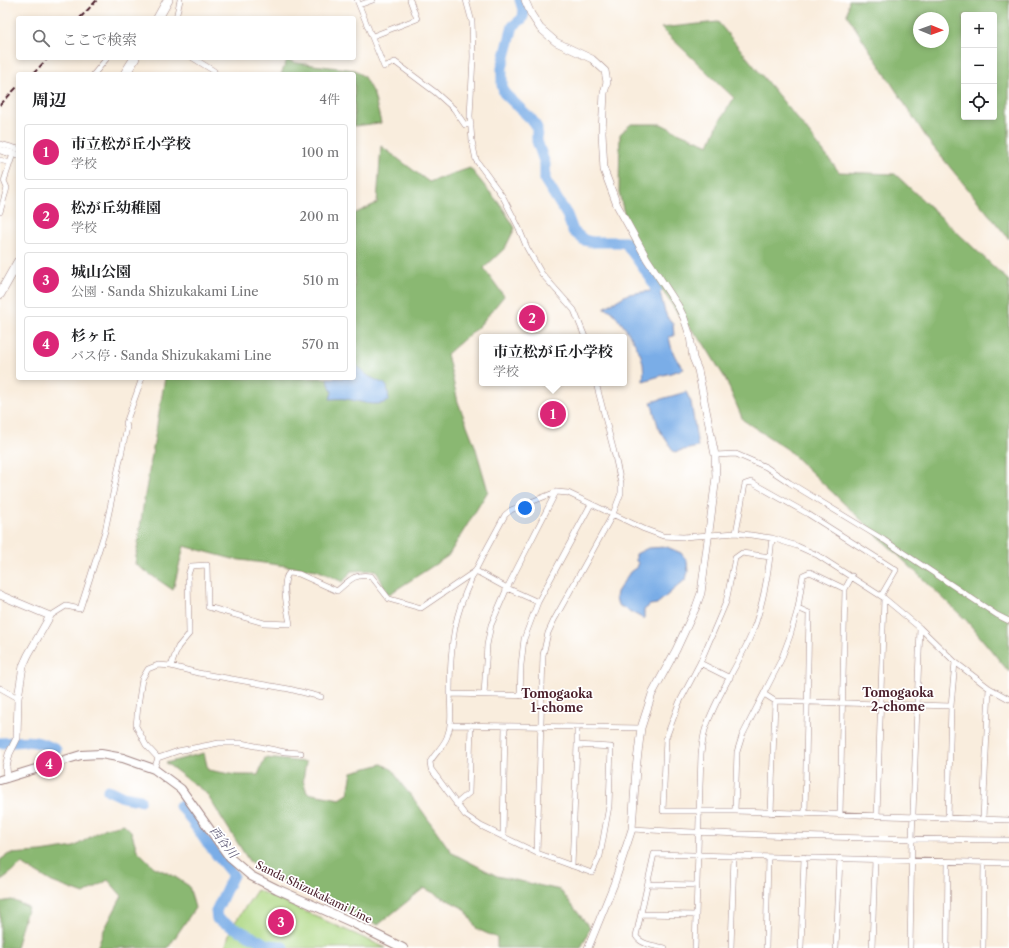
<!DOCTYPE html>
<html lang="ja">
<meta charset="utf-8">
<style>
:root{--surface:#fff;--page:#f6f6f6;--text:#202124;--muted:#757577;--line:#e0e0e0;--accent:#db2777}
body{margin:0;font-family:"Libre Caslon Text","Noto Serif JP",serif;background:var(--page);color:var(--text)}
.controls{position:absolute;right:12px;top:12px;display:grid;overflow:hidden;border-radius:4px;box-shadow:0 2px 6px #0003}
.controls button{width:36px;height:36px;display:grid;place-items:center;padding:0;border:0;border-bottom:1px solid var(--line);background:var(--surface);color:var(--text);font:20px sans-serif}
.compass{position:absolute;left:913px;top:12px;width:36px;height:36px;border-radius:50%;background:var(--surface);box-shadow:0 2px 6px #0003;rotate:91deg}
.you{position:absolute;left:525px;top:508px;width:14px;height:14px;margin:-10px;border:3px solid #fff;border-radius:50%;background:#1a73e8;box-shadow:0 0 0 6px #1a73e833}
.badge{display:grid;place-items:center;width:26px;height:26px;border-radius:50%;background:var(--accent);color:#fff;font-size:13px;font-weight:700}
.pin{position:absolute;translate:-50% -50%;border:2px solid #fff;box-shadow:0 1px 4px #0006}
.popup{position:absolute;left:479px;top:334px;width:148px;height:52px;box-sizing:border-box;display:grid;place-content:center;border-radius:4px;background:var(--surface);filter:drop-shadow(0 1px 3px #0005);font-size:13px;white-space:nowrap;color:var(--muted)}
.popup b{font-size:15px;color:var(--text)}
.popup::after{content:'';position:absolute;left:50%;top:100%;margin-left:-8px;border:8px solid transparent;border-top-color:var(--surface)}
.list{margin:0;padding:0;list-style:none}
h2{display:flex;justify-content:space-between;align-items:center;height:52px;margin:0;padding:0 16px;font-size:17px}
h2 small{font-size:13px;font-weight:400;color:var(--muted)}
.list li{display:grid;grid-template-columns:26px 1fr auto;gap:12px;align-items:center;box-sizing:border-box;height:56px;margin:0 8px 8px;padding:0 8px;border:1px solid var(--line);border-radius:4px}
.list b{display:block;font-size:15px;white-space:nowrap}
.list p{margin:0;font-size:13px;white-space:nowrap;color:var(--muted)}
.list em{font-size:13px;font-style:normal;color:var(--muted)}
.icon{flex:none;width:22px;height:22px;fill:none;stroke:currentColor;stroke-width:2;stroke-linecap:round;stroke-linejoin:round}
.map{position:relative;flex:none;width:1009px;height:948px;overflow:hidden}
.search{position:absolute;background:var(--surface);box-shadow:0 2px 6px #0003;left:16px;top:16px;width:340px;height:44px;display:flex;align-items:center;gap:10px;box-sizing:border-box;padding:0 14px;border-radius:4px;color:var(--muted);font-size:15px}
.panel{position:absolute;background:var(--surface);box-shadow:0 2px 6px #0003;left:16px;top:72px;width:340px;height:308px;border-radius:4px}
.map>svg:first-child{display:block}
.green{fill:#aed884;stroke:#7c7c58}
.forest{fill:#8ab872;stroke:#6a6c4e;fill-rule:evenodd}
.water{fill:#7aade7;stroke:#626689}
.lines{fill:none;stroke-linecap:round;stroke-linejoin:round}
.river{stroke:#7aade7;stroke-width:11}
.street-casing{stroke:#a28684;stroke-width:6}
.secondary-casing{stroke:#a28684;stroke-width:8}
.primary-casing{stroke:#a28684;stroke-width:10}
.highway-casing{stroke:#a28684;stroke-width:10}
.street{stroke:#fff;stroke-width:5}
.secondary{stroke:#fff;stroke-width:7}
.primary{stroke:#fff;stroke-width:8}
.highway{stroke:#fff;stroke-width:9}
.rail{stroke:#4a1f2b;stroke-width:2;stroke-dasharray:6 3;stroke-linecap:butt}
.labels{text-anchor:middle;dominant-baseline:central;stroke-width:3.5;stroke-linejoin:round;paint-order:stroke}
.street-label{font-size:11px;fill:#4a1f2b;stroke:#fff}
.neighbourhood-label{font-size:12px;font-weight:bold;fill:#4a1f2b;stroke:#fff}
.water-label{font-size:12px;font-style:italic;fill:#5d5876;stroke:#fff}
</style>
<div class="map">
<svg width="1009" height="948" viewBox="0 0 1009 948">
<rect width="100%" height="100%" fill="#fff"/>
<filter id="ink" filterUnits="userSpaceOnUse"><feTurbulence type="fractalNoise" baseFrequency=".025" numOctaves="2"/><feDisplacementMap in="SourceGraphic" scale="8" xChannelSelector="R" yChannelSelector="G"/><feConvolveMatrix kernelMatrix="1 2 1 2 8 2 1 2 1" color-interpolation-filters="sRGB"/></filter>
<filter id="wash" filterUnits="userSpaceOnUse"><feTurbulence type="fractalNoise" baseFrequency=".012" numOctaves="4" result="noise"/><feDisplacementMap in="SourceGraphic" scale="16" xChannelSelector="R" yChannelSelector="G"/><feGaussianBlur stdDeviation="0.9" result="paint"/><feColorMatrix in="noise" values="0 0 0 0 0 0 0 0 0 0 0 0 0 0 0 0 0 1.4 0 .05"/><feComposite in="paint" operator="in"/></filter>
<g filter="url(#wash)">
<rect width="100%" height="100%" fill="#f9eddd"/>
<!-- green -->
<path class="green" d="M257,890l129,58h-161l6,-20z"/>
<!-- forest -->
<path class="forest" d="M849,0h160v239l-79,-96 -83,-128zM964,15h30v102h-30zM919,18h24v24h-24z
M718,22l87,106 34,44 56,2 114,107v391l-42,-51 -180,-172 -44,-29 -18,-42 -21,-34 -26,-30 -23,-35 -23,-32 -13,-55 1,-58 11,-10h30l14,7 34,14 9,-21 16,-26 -73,-70z
M287,60l10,3 58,7 9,7 10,18 7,28 -27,3v-52h-73z
M381,146l48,36 41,-14 32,39 13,21 -10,20 -21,20 20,28 -24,29 -33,29 11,48 17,44 13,45 -40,65 -60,39 -12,-25 -25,1 -8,11 -26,-12 -84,-11 -49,-13 -11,44 -38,-26 8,-57 22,-129h189v-164l23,-11z
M204,753l4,17 28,5h22l7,-17 41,4 -3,18 4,13 33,6 8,-5 4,-22 30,-8 11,6 9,15 11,13 39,55 45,23 63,14 30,38 -9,20h-84v-10l-20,-9 -12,-20 -41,-21 -46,37 -105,-48 -24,-16 -43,-68 -40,-30z
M124,824l7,7 6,19 17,17 18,8 17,11 6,22 -27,40h-71l6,-16 19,-36 -14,-16 -24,14 -32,-12 -30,-18 -22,17v-21l9,-6 32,-2 33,-5 31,-19z
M12,900l16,7 -6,18 -6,23h-16v-46z"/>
<!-- water -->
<path class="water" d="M656,284c8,12 5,30 17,40l1,12 -5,1c3,15 5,20 15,32l-41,12c1,-9 1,-16 -2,-25 -4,-11 -22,-39 -31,-46 -1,0 -6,-2 -6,-2l24,-14 23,-3z
M354,363c6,5 11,12 18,15 16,9 15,2 17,23 -15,7 -28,0 -43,-2 -5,-1 -11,0 -16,0l2,-7 -5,-14h27z
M686,392l5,10 7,45 -24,5 -15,-23 -8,-27z
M667,547l14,6 6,8 1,11 -2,7 -29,25 -7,1 -6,5v9l-26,-14 -2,-7 1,-6 13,-20 7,-5 2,-4 -3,-2v-7l12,-6z"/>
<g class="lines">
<!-- river -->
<path class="river" d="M520,0l4,13 -2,6 -9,7 -11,42v17l2,8 28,27 5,8v13l8,23v16l22,35 6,16 11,9 8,2h33l25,35 6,13
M0,743c24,-1 33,-6 56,7
M108,790l15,7 17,3
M180,806l5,5 22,32 26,32 -17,36 1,8 51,26 12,1 4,2"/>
</g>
</g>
<g filter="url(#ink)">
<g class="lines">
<!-- street casing -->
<g class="street-casing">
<path id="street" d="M357,0l27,67 11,-5 40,30 19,17 11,16 6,-1
M466,0l6,22 1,35 -3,59 2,25 4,19 27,37 15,29 9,22 15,26 32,36 11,27
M359,5l14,-5
M176,18l4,-18
M373,36l44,-17 -7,-19
M193,58l21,13 1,3
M94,74l13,-16
M0,144l18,5
M0,160l10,3
M0,212l7,-24 -3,-7 9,-27
M715,455l21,-1 30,13 24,16 94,57 113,75 12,6
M736,533l9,-49 6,-2 57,32 88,56 -15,26
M772,538l25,8 20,9 67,43 36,30 35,34 34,26 20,11
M770,557l-28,-4 -7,5 -9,44 -26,61 -21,40 -13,35 -3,73h72l274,9
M476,571l31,17 31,14
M798,608l11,5 -4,200
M50,616l16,-10 14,3 25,-78 22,-104 -1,-4 16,-45
M700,663l30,15
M171,666l7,-19 11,-13 -1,-59 3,-9 16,-1 1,42 56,16 26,1c-2,-12 -10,-43 -1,-51l10,1 38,17c12,-10 17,-18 34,-15l18,23 32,9 53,-36
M0,688l18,10
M450,694l92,2
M764,694l11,7 176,5
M484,695l3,-50 4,-20 16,-37 49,-96
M520,696l1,-31 3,-26 14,-37 53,-98
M451,725l190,3
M577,728v17l34,2 -2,59 -9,50 -8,17 -55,-20 -56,-27 -16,-11 -34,-46 -1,-7c5,-9 13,-15 17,-25 6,-15 3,-31 3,-46 0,-21 1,-43 5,-64 8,-40 31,-76 50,-112l6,-5 45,-18 12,1 76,36 19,7 20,1 53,-4 36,5c-3,32 -8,65 -20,95 -14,33 -36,63 -47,97 -2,7 -3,16 -4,24l-6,194
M158,758l-12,-13 -10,-19 2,-20 4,-27 6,-10 10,-4 13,1 27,7 91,16 32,8
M154,769l4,-11 20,-7 41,-8h22l44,9 16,1
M456,804l13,-11 2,-68
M735,811l2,-59 5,-16 39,-76 9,-24 8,-28 5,-33 7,-3 35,17
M771,813l4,-112
M840,815l5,-226 7,-13
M877,816l7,-218
M948,818l3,-112 4,-44
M983,819l6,-131
M632,829c126,7 251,10 377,11
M503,836l2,-110
M537,853l6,-198 5,-22 6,-13 59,-106 8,-21v-10l-7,-31 -18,-69
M572,866l5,-121
M648,884l49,1
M641,914l55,1
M665,948c-9,-2 -24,-3 -29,-12l18,-82 355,9
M731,948l3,-92
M766,948l2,-91
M801,948l3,-91
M836,948l4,-90
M872,948l3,-89
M910,948l2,-109 8,-211
M947,948l1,-86
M983,948l1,-85"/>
</g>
<!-- secondary casing -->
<g class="secondary-casing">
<path id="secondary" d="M525,0l6,14 9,14 16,14 36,17 13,12 2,11 -3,11 -2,39 2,38 13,35 30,54 31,47 6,12 6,18 3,22 5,12 17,85 1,22 -15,116 -5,14 -20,43 -24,44 -11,34 -5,41 -4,60 -18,55 -26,64
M0,150l18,5
M0,595l50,21 -22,39 -5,11 -5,32 -1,40 -8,16 -3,13 1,11"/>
</g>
<!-- primary casing -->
<g class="primary-casing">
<path id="primary" d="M0,780l81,-25 20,-1 22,4 31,11 27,20 49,69 21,18 26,13 74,33 52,26"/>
</g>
<!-- highway casing -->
<g class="highway-casing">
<path id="highway" d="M158,18l10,-18
M125,74l10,-16
M0,294l18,-32"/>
</g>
<!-- street -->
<use href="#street" class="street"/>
<!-- secondary -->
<use href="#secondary" class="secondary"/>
<!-- primary -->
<use href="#primary" class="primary"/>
<!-- highway -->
<use href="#highway" class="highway"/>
<!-- rail -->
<path class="rail" d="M80,18l17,-18
M33,74l15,-16
M0,105l18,-19"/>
</g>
</g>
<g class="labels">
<!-- street labels -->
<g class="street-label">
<text transform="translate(314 892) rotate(26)">Sanda Shizukakami Line</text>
</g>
<!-- neighbourhood labels -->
<g class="neighbourhood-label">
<text x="898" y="692">Tomogaoka<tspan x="898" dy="14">2-chome</tspan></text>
<text x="557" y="693">Tomogaoka<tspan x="557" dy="14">1-chome</tspan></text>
</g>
<!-- water labels -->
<g class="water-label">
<text transform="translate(224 842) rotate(52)">西谷川</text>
</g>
</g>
</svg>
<div class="controls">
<button>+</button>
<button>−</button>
<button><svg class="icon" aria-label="locate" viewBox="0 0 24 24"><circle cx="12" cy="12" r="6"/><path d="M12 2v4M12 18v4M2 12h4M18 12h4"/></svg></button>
</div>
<svg class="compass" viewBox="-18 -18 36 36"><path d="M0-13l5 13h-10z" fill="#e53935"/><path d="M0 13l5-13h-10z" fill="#757577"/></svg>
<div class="you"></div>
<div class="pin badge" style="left:553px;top:414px">1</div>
<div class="popup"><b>市立松が丘小学校</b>学校</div>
<div class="pin badge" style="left:532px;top:318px">2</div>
<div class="pin badge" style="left:281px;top:922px">3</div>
<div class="pin badge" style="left:49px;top:764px">4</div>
<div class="search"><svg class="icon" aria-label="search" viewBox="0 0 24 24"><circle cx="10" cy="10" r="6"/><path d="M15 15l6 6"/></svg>ここで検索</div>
<section class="panel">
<h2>周辺<small>4件</small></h2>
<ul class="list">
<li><span class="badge">1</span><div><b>市立松が丘小学校</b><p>学校</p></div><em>100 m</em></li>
<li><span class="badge">2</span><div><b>松が丘幼稚園</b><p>学校</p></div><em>200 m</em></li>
<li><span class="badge">3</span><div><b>城山公園</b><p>公園 · Sanda Shizukakami Line</p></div><em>510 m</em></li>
<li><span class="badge">4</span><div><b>杉ヶ丘</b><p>バス停 · Sanda Shizukakami Line</p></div><em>570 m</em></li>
</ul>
</section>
</div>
